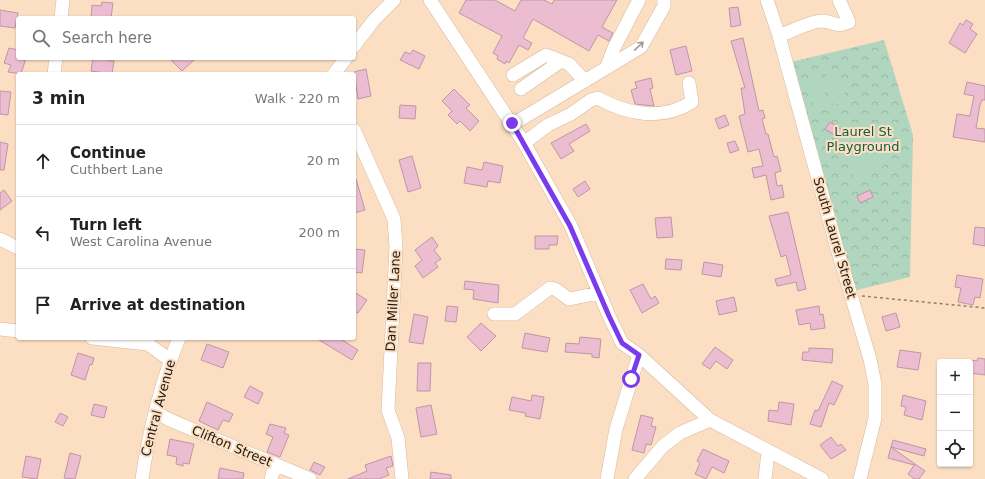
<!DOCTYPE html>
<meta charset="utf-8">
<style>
:root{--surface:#fff;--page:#f6f6f6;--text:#222;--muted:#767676;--line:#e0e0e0}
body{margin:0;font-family:"DejaVu Sans",sans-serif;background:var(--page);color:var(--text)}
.controls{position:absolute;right:12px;bottom:12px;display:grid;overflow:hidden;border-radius:4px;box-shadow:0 1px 3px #0004}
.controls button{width:36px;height:36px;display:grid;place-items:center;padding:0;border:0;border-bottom:1px solid var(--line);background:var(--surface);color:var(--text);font:20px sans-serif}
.stop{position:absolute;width:12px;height:12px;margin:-9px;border:3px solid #7c3aed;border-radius:50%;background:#fff}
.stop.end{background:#7c3aed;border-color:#fff;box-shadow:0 1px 4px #0008}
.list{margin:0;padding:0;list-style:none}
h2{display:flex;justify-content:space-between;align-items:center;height:52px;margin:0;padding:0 16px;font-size:17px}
h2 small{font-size:13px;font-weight:400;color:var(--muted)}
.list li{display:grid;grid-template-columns:26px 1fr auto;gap:12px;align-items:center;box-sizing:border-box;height:72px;padding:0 16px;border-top:1px solid var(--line)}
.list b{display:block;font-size:15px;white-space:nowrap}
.list p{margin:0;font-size:13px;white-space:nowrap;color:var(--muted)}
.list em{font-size:13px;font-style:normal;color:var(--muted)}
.icon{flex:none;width:22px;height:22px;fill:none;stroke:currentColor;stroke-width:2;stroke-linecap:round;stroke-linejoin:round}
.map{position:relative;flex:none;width:985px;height:479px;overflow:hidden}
.search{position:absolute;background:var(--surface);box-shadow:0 1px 3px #0004;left:16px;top:16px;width:340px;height:44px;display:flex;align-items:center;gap:10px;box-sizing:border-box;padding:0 14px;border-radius:4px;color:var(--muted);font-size:15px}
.panel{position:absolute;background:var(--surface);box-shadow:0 1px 3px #0004;left:16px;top:72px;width:340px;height:268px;border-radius:4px}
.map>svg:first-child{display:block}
.park{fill:url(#park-crowns)}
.pitch{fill:#b0d6bf}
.building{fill:#ecbdd0;stroke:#bc97a6}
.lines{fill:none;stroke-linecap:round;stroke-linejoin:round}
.minor-casing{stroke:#d4b89d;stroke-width:14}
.path{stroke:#927f6b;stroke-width:1.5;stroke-dasharray:3 3;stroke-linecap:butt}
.minor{stroke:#fff;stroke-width:13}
.oneway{stroke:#9c9893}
.route{stroke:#7c3aed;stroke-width:5}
.labels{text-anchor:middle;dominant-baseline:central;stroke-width:4;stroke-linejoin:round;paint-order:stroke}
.park-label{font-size:13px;fill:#125d3c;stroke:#fcdfc3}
.street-label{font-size:13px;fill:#23190f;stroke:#fcdfc3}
</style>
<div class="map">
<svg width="985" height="479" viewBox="0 0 985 479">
<defs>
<pattern id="park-crowns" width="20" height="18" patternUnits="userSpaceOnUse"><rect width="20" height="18" fill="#b0d6bf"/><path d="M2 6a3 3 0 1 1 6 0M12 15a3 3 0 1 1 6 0" fill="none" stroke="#97b7a3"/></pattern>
</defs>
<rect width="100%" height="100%" fill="#fcdfc3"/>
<!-- park -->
<path class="park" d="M884,40l29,95 -3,142 -57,14 -62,-229z"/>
<!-- pitch -->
<path class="pitch" d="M840,71l7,31 -14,3 -7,-30z
M821,76l8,31 -14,3 -8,-30z
M891,124c5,36 -4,44 -35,59l-16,-47z"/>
<!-- building -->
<path class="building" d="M466,0h29l20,11 6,-11h23l8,4 2,-4h63l-15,27 11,6 -4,8 -11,-6 -9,16 -56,-32 -10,19 9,5 -4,7 -9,-5 -10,18 -3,-2 -1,3 -8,-5 1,-3 -5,-3 9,-17 -43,-23z
M102,2l11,1 -2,15h-20l1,-13 9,1z
M738,7l3,18 -10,2 -2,-19z
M0,10l18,3 -3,15 -15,-2z
M966,20l7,4 -3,5 7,5 -12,19 -16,-10 11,-20 3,2z
M743,38l16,73 4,-1 2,8 -3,1 4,15h2l6,23 3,-1 4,15 -6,2 2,13 5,-1 2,12 -13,3 -5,-25 -12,3 -2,-10 11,-2 -4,-17 -11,3 -9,-36 6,-2 -4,-26h4l-14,-47z
M686,46l6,25 -16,4 -6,-25z
M9,48l9,2v8h8l-5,16 -13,-2 3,-7 -7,-2z
M413,50l12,6 -6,13 -19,-9 5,-8 5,2z
M93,58h17l-1,3h5l-2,13 -21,-3z
M169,58h27l-14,13z
M366,69l5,27 -13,3 -4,-27z
M651,78l2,10 -3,1 4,17 -19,-2 -4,-14 6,-2 -2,-6z
M967,82l18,4v14h-3l-2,5 -4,23 9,1v13l-32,-5 4,-23 13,2 4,-20 -10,-2z
M454,89l16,16 -4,3 13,13 -9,10 -10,-10 -3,3 -9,-9 4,-4 -10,-10z
M0,91l11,1 -3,23 -8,-1z
M400,105l16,1 -1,13 -16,-1z
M725,115l4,10 -10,4 -4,-10z
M830,122l14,9 -5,7 -14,-9z
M586,124l4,7 -21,13 5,7 -13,8 -10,-16z
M735,141l4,9 -9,3 -3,-10z
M0,142l8,2 -4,26h-4z
M412,156l9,32 -13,4 -9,-32z
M484,162l19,4 -3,17 -12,-2 -1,6 -23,-4 3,-16 15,3z
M356,179l9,31 -11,3v-33z
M585,181l5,8 -12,8 -5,-8z
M4,190l8,11 -12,9v-17z
M870,190l3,7 -13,6 -3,-7z
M788,212l18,77 -8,2 -2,-9 -19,4 -2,-7 16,-4 -5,-20 -5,2 -12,-41z
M671,217l2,20 -16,1 -2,-20z
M975,227l10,1v18l-12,-2z
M535,236h23l-1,9h-8v4h-14z
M432,237l6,9 -4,4 7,9 -6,4 3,4 -15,11 -8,-12 7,-6 -7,-10z
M354,249l11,1 -3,23 -8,-1z
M666,259l16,1 -1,10 -16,-1z
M704,262l19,3 -2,12 -19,-3z
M957,275l26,4 -3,19 -5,-1 -2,8 -15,-3 3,-14 -6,-1z
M465,281l34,4 -1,18 -25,-4 1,-9 -10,-1z
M643,284l8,15 4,-3 4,7 -17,10 -12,-23z
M354,292l13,8 -9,13 -4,-2z
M734,297l3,14 -18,4 -3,-14z
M447,306l11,1 -2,15 -11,-1z
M819,306l1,9 3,-1 2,14 -14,2 -1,-7 -11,2 -3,-15z
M896,313l4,14 -14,4 -4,-14z
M414,314l14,3 -5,27 -14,-2z
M481,323l15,13 -15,15 -14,-14z
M525,333l25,5 -3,14 -25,-4z
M580,337l21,2 -2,19 -7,-1v-3l-27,-2 1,-9 13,1z
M316,338h23l19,12 -6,10z
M207,344l22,8 -6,16 -22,-8z
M715,347l18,13 -6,9 -11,-8 -6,8 -8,-5z
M809,348l24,1 -1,14 -30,-3 1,-8h6z
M900,350l21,3 -3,17 -21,-3z
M78,353l16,5 -2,7 -2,-1 -5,16 -14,-5z
M978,358l7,1v16l-15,-2v-13l7,1z
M418,363h13l-1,28h-13z
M832,381l11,5 -9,19 -5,-2 -8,24 -11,-3 5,-14 3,1z
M250,386l13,7 -5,11 -14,-7z
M532,395l12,2 -4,22 -15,-3 1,-3 -17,-3 3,-13 19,4z
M903,395l23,6 -4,19 -18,-5 2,-8 -5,-1z
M207,402l26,12 -4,8 -6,-2 -5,10 -19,-9z
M779,402l15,2 -3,21 -23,-4 1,-11 9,1z
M94,404l13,3 -3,11 -13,-3z
M431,405l6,29 -16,3 -5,-29z
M60,413l8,4 -5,9 -8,-4z
M641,415l12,3 -2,8 5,1 -5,18 -5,-1 -2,9 -12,-3z
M270,424l16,4 -2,5 5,2 -9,22 -13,-5 6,-15 -7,-3z
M831,437l7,9 3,-2 5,6 -15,9 -11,-14z
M170,439l24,5 -5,20 -6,-1v3l-7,-2 1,-7 -10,-2z
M893,440l33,9 -2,7 -33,-9z
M891,447l24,17 -1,1 -26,-7z
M703,449l26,12 -5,12 -12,-6 -6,12 -11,-5 5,-11 -3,-2z
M70,453l11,3 -6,23 -11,-1z
M26,456l15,3 -4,20 -15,-2z
M391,456l2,10 -7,2 3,7 -10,4h-31l19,-8 -2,-6z
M314,462l11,5 -5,8 -10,-5z
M915,464l10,7 -6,8h-5l-6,-5z
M220,468l24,5 -1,6h-25z
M431,472l20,3v4h-21z"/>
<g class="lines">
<!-- minor casing -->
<g class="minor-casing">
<path id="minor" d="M430,0l94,143 47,83 38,90 13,27 17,12 71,65 112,59
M767,0l12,36 57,209 34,114 5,25v34l-15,61
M61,18l2,-18
M779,36c11,-4 32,-15 43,-15 13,1 12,7 27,1l-10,-22
M354,46l20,-26 20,-20
M607,66l7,-18 25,-48
M54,74l2,-16
M334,74l12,-16
M513,75l33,-20 23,9 16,17
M521,89l40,-28
M513,124l128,-77 23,-41v-6
M354,130l40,89 2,28 -8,163 10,28 4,41
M524,143l24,-18 23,-11 20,-14 7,-2c30,17 64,23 94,4l-3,-19
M0,239l18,9
M494,314h21l35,-26 5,1 14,10 30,-6
M0,329l18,2
M92,338l56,6
M141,339l29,21
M155,412l15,8 140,59
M142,479c7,-48 19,-96 37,-141
M271,479l4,-15
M607,479l9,-50 23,-74
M635,479l28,-33 17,-13 30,-13
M765,479l3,-27"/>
</g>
<!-- path -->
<path class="path" d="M862,296l123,12"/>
<!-- minor -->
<use href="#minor" class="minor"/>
</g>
<!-- one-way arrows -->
<defs><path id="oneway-shaft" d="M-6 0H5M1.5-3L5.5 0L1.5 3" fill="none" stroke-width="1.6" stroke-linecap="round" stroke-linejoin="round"/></defs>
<use class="oneway" href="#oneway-shaft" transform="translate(639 46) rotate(-44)"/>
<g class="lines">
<!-- route -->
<path class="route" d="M512,123l58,103 39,90 13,27 17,12 -8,24"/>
</g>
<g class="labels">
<!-- park labels -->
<g class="park-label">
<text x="863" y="131">Laurel St<tspan x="863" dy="15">Playground</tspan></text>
</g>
<!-- street labels -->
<g class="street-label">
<text transform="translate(835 238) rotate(74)">South Laurel Street</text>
<text transform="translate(393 301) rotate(-87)">Dan Miller Lane</text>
<text transform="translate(158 408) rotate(-75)">Central Avenue</text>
<text transform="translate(232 446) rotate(23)">Clifton Street</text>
</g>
</g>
</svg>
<div class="controls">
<button>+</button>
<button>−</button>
<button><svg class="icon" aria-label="locate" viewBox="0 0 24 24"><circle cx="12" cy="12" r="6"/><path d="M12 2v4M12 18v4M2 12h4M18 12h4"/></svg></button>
</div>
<div class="stop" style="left:631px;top:379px"></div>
<div class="stop end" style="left:512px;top:123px"></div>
<div class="search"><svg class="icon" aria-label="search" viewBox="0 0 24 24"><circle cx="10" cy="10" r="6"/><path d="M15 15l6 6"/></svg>Search here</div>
<section class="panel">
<h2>3 min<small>Walk · 220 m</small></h2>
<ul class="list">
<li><svg class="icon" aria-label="ahead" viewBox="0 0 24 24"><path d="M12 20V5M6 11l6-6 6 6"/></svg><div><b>Continue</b><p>Cuthbert Lane</p></div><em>20 m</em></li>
<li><svg class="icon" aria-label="left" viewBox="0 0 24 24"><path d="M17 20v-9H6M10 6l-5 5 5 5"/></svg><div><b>Turn left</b><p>West Carolina Avenue</p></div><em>200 m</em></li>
<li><svg class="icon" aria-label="arrive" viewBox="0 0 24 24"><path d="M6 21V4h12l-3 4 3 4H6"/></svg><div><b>Arrive at destination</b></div></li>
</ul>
</section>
</div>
